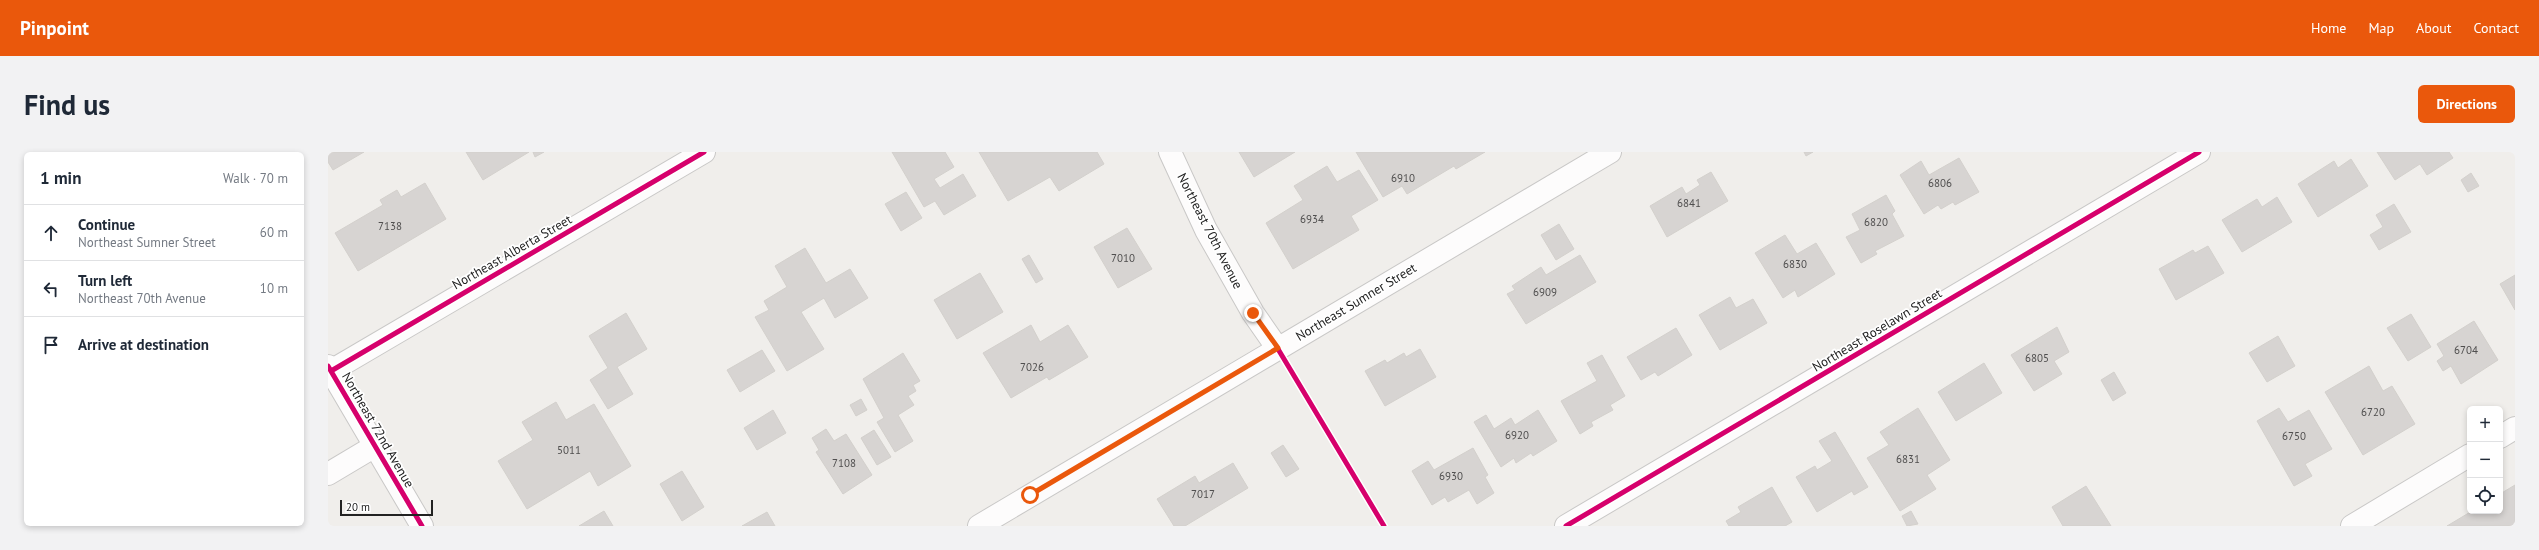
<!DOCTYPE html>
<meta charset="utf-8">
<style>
:root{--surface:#fff;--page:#f2f2f3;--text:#1f2937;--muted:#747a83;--line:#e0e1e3;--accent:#ea580c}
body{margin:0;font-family:"PT Sans",sans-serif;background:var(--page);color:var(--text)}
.controls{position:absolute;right:12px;bottom:12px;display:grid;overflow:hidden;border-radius:6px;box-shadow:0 2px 6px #0003}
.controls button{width:36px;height:36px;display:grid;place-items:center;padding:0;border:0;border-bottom:1px solid var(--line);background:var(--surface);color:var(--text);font:20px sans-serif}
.scale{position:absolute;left:12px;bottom:10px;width:93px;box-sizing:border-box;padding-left:4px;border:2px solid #222;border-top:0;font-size:11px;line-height:14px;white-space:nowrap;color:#222;-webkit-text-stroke:3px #fff;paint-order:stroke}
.stop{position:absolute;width:12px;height:12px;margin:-9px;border:3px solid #ea580c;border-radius:50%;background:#fff}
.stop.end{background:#ea580c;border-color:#fff;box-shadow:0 1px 4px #0008}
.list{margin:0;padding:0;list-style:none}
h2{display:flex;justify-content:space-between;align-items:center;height:52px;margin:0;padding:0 16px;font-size:17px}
h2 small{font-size:13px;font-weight:400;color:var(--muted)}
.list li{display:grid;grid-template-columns:26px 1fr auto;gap:12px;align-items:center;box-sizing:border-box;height:56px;padding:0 16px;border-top:1px solid var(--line)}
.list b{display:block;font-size:15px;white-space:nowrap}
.list p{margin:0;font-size:13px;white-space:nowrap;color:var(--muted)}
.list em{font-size:13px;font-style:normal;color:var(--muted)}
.icon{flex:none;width:22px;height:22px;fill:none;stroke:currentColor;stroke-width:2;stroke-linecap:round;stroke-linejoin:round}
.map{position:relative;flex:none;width:2187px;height:374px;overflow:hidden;border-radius:6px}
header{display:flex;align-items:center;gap:24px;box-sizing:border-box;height:56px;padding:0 20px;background:var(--accent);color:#fff}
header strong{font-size:19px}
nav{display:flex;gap:22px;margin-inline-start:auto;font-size:14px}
.intro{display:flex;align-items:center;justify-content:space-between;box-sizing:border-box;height:96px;padding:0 24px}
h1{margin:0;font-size:28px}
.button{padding:10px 18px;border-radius:6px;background:var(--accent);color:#fff;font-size:14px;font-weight:700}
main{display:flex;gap:24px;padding:0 24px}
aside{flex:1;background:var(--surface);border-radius:6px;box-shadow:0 2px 6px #0003}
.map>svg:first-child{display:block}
.building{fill:#d7d4d2;stroke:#d3d0cc}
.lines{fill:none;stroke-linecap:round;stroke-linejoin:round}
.minor-casing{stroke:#c9c8c7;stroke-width:24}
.tertiary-casing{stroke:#c9c8c7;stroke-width:24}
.minor{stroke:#fdfcfc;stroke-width:22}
.tertiary{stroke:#fdfcfc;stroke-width:22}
.cycleway-casing{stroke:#fff;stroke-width:8}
.cycleway{stroke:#d6006c;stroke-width:5}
.route{stroke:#ea580c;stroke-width:5}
.labels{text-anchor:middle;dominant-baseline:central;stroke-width:3.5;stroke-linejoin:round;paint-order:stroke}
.number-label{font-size:11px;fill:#4f4e4e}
.street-label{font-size:13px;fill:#222;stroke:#fff}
</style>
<header>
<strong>Pinpoint</strong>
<nav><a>Home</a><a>Map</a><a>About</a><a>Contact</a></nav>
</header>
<div class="intro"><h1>Find us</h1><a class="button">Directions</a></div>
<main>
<aside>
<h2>1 min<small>Walk · 70 m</small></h2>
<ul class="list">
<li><svg class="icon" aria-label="ahead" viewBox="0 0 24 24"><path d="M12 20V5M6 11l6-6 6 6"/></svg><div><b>Continue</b><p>Northeast Sumner Street</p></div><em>60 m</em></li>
<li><svg class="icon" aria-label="left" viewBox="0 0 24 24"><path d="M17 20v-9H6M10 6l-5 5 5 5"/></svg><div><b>Turn left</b><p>Northeast 70th Avenue</p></div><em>10 m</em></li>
<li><svg class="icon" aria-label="arrive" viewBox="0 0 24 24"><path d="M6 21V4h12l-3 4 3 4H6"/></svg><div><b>Arrive at destination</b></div></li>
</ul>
</aside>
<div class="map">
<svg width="2187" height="374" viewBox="0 0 2187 374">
<rect width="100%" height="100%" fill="#f0eeeb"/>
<!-- building -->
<path class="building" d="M0,0h36l-31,18 -5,-8z
M138,0h63l-46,28z
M205,0h11l-9,5z
M564,0h53l9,15 -20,12 6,9 23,-14 13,22 -32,19 -9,-14 -11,6z
M651,0h118l7,12 -45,27 -9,-14 -42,24z
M911,0h56l-41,25z
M1028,0h129l-29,17 -2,-3 -47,28 -5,-8 -19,11z
M1476,0h9l-7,4z
M2049,0h72l4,6 -26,17 -7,-11 -25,16z
M1631,6l20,34 -24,13 -2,-3 -12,7 -3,-4 -14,9 -24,-39 21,-14 8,14z
M2023,7l17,27 -50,31 -20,-33 36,-23 4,7z
M999,14l10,16 22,-12 19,30 -27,16 8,14 -66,39 -27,-46 37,-23 -9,-14z
M1383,20l17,29 -61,36 -17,-31 32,-19 4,7 14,-9 -3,-5z
M2143,21l8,13 -11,6 -7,-12z
M97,31l21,36 -88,52 -23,-38 48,-28 -3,-5 17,-10 4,7z
M578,40l16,26 -21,13 -16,-27z
M1558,43l9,16 -3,3 12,22 -29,15 2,3 -16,9 -15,-26 14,-7 -8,-16z
M1949,45l15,25 -50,30 -20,-32 35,-21 5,8z
M2066,52l17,28 -32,18 -9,-15 13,-8 -7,-12z
M1231,72l15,25 -18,11 -15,-25z
M799,76l25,41 -34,19 -24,-41z
M1457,83l12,19 19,-11 19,31 -37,23 -3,-7 -12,8 -28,-45z
M1880,94l16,27 -48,27 -17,-31 34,-19 2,3z
M477,96l21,35 24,-14 18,29 -33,20 -11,-20 -23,14 23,37 -37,22 -32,-54 14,-7 -5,-9 23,-14 -12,-21z
M701,103l14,24 -7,4 -14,-24z
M1252,103l16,27 -70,42 -19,-30 8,-4 -3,-4 29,-19 5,8z
M652,121l23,39 -46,27 -23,-39z
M2187,123v35l-15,-26z
M1402,145l6,11 17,-9 14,24 -47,27 -21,-35z
M298,161l21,36 -30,18 16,27 -25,15 -18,-29 18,-12 -19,-32z
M2083,162l20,33 -23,14 -21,-33z
M2146,169l24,39 -37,24 -10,-18 -8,5 -6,-10 7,-5 -7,-12z
M703,173l9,17 28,-17 20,32 -39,23 -2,-3 -36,21 -28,-45z
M1729,175l12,25 -15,9 8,13 -28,17 -23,-36z
M1348,176l16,27 -34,21 -3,-4 -14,8 -14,-23z
M1950,184l17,30 -28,16 -18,-29z
M1092,197l16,28 -51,29 -20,-35 20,-11 2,3 17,-10 2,4z
M434,198l13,21 -35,21 -13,-22z
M575,201l17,28 -7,4 3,6 -8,5 6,9 -16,10 15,26 -18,11 -18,-30 7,-4 -21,-39z
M1274,203l23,41 -15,9 3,5 -22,12 2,4 -13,8 -19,-33 36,-20 -10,-18z
M1656,211l18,30 -46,28 -18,-29z
M2041,214l14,25 9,-5 23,38 -52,31 -38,-63z
M1786,220l12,21 -13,8 -12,-21z
M533,247l6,11 -11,6 -6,-11z
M228,250l10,18 28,-16 37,62 -33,20 -8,-15 -63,38 -29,-48 35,-21 -11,-18z
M1590,256l32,52 -23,15 9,14 -36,22 -33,-53 22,-13 -9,-13z
M1951,256l9,14 21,-12 23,39 -27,15 7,12 -18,10 -37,-65z
M445,258l13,23 -29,17 -13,-22z
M1210,258l19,31 -24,15 -2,-3 -15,10 -2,-5 -13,9 -27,-45 12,-7 8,14 17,-11 4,7z
M498,277l8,12 12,-7 26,41 -29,19 -27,-42 3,-2 -7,-12z
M546,278l17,27 -14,8 -16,-27z
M1507,280l33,55 -14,8 -2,-4 -35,21 -21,-35 19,-11 2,4 15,-9 -13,-20z
M955,293l16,24 -13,8 -15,-24z
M1145,296l15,27 -3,2 9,16 -17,11 -8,-14 -21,12 -3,-5 -13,8 -20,-34 16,-10 6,9z
M905,311l15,25 -63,38h-11l-17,-27 38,-23 4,7z
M354,319l22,36 -22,14 -22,-37z
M2187,333v41h-68l25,-15h28v-17z
M1758,334l25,40h-48l-11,-19z
M1444,335l20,35 -7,4h-56l-3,-5 15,-9 -3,-5z
M276,359l9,15h-34z
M1583,359l7,13 -11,2 -5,-10z
M439,360l8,14h-33z"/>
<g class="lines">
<!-- minor casing -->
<g class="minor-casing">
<path id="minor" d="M842,0l36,78 47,83 25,36
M3,219l373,-219
M2172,285l15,-9
M0,322l47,-28
M651,374l631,-374
M1238,374l633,-374
M2024,374l118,-71"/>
</g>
<!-- tertiary casing -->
<g class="tertiary-casing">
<path id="tertiary" d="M0,214l94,160"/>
</g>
<!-- minor -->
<use href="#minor" class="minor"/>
<!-- tertiary -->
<use href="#tertiary" class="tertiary"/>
<!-- cycleway casing -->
<g class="cycleway-casing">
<path id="cycleway" d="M950,197l106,177
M0,214l94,160
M3,219l373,-219
M1238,374l633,-374"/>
</g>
<!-- cycleway -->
<use href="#cycleway" class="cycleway"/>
</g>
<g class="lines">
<!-- route -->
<path class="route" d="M702,343l248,-147 -25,-35"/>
</g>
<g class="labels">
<!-- number labels -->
<g class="number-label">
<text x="1075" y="26">6910</text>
<text x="1612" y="31">6806</text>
<text x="1361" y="51">6841</text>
<text x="984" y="67">6934</text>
<text x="1548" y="70">6820</text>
<text x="62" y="74">7138</text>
<text x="795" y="106">7010</text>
<text x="1467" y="112">6830</text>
<text x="1217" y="140">6909</text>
<text x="2138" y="198">6704</text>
<text x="1709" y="206">6805</text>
<text x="704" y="215">7026</text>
<text x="2045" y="260">6720</text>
<text x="1189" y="283">6920</text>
<text x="1966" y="284">6750</text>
<text x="241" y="298">5011</text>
<text x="1580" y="307">6831</text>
<text x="516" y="311">7108</text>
<text x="1123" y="324">6930</text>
<text x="875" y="342">7017</text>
</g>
<!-- street labels -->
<g class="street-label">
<text transform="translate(882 79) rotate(63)">Northeast 70th Avenue</text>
<text transform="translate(184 100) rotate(-30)">Northeast Alberta Street</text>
<text transform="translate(1028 150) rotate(-31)">Northeast Sumner Street</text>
<text transform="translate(1549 178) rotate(-31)">Northeast Roselawn Street</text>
<text transform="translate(50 278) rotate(60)">Northeast 72nd Avenue</text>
</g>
</g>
</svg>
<div class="controls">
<button>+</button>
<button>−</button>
<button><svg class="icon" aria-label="locate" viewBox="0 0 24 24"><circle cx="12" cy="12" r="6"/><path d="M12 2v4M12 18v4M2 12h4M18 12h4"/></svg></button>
</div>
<div class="scale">20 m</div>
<div class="stop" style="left:702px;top:343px"></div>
<div class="stop end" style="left:925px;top:161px"></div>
</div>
</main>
